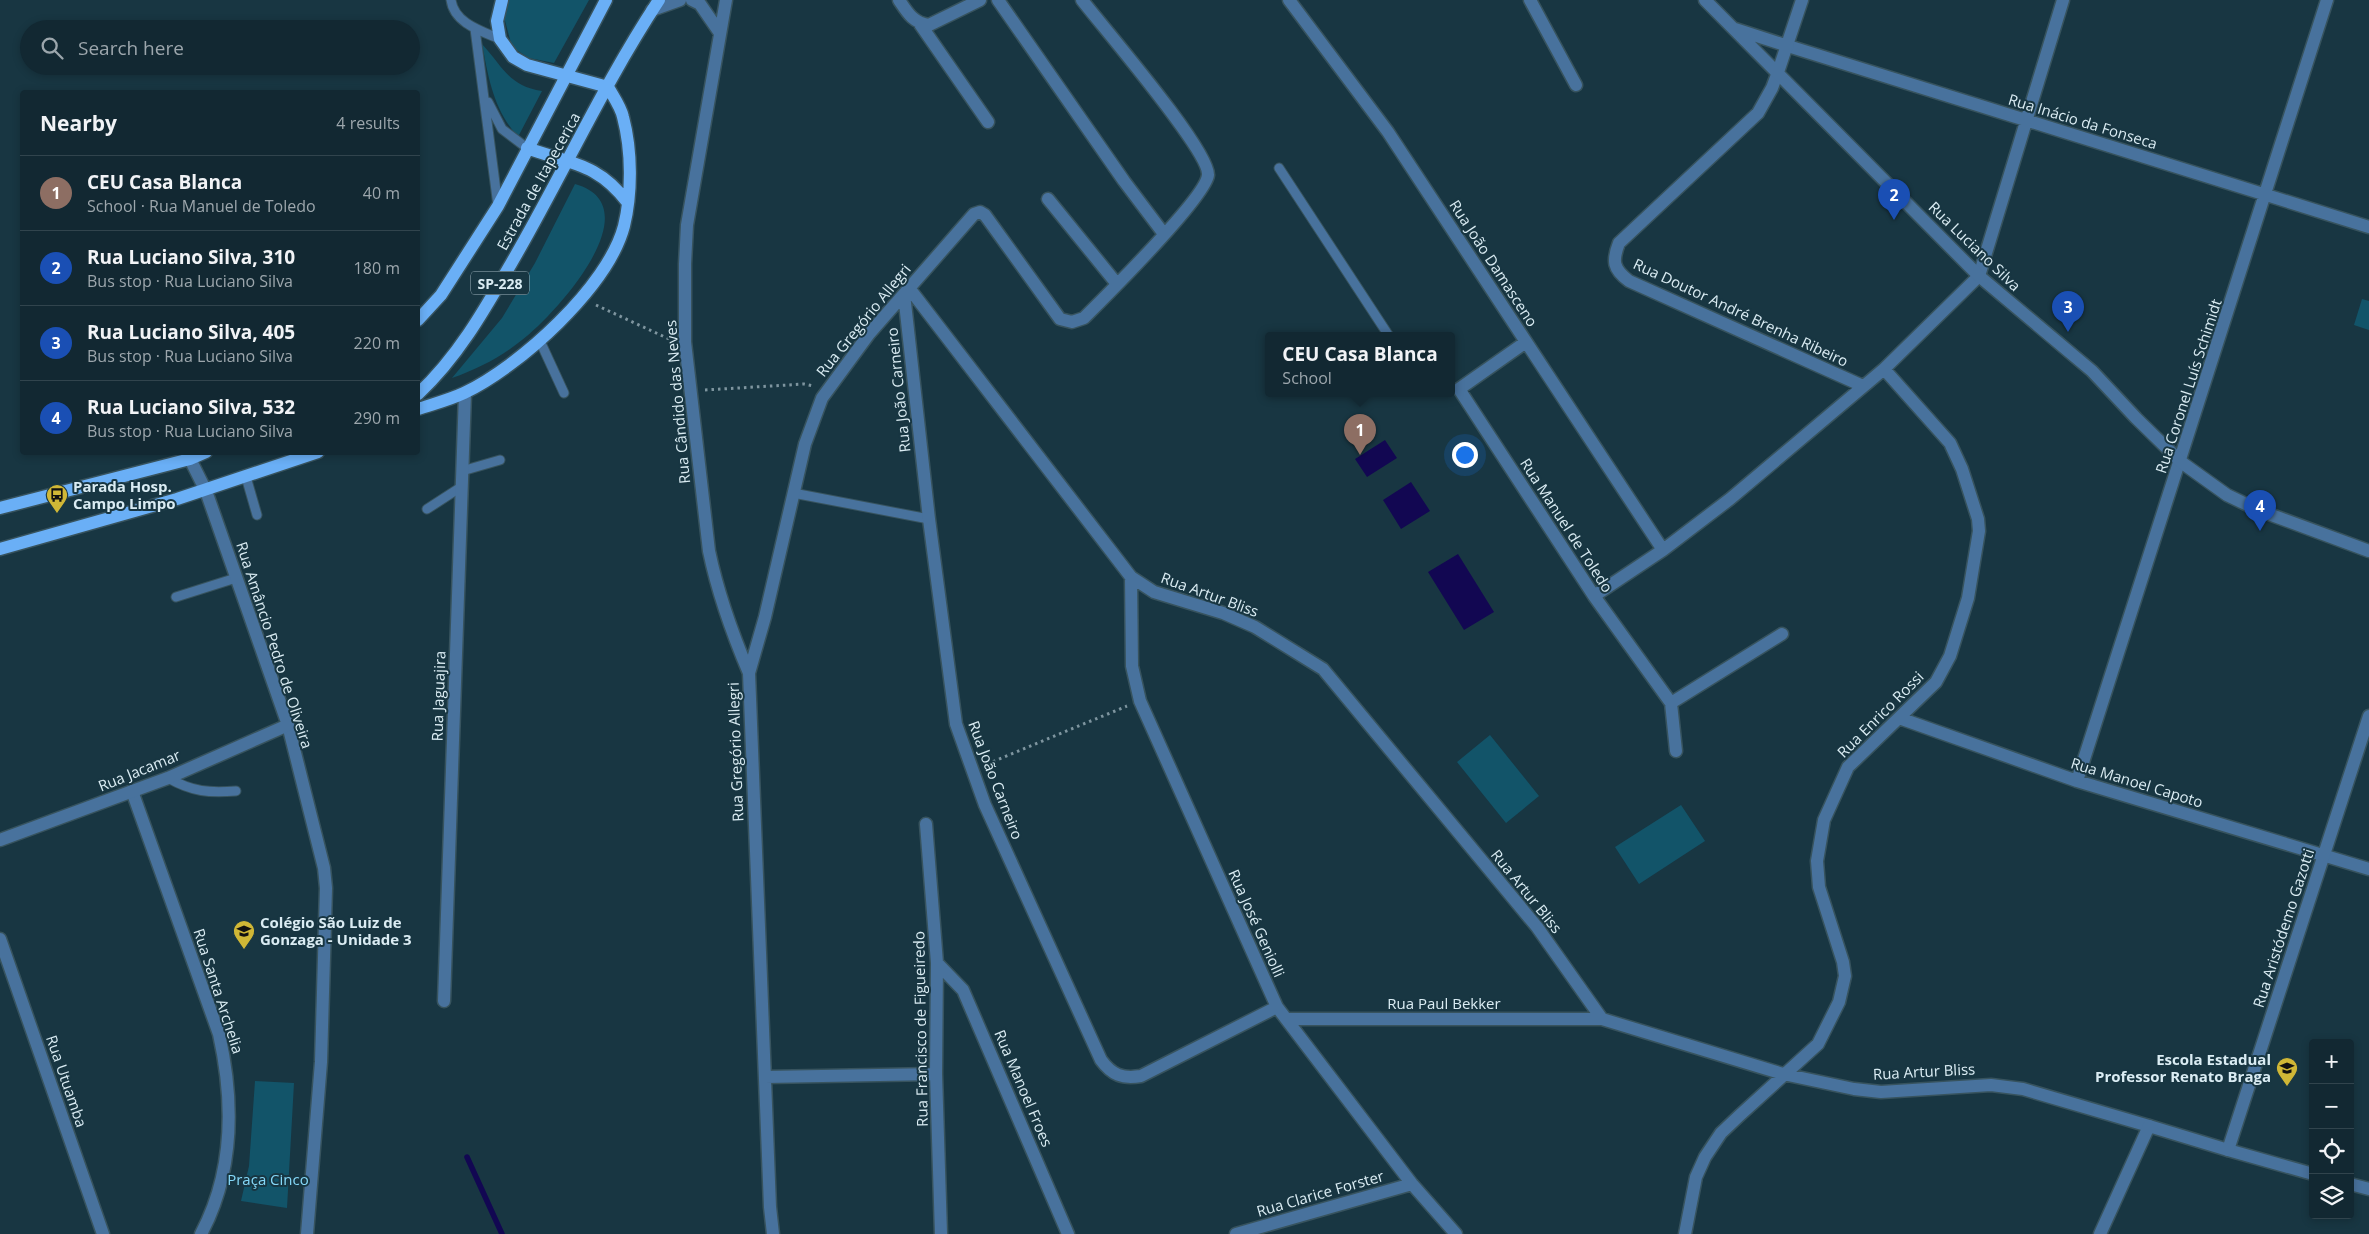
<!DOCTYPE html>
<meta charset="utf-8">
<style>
:root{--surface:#122832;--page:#1b303a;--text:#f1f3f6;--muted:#9ca6ac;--line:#31444d;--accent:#bca0f2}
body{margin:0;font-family:"Open Sans",sans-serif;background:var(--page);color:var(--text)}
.controls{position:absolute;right:15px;bottom:15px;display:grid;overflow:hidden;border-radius:5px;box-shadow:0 2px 8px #0003}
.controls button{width:45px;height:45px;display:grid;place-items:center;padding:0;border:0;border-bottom:1px solid var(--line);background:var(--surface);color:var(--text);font:25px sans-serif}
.you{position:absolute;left:1464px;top:454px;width:18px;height:18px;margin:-12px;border:4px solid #fff;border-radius:50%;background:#1a73e8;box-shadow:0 0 0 8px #1a73e833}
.badge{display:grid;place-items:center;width:32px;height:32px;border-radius:50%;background:var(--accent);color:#fff;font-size:16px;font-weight:700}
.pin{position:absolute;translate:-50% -41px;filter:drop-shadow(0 1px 2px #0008)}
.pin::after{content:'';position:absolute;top:26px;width:18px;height:15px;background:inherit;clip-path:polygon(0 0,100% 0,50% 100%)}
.popup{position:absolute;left:1265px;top:332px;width:190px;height:65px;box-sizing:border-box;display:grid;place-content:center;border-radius:5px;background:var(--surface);filter:drop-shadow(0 1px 4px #0005);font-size:16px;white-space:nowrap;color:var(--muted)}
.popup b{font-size:19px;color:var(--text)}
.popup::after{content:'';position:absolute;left:50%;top:100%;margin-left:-10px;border:10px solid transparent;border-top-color:var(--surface)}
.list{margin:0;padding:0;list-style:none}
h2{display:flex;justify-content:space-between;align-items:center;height:65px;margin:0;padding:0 20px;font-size:21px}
h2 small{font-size:16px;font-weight:400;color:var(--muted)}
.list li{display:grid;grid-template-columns:32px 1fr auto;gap:15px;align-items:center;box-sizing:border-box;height:75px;padding:0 20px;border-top:1px solid var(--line)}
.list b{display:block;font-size:19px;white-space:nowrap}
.list p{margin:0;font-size:16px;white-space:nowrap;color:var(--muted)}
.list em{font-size:16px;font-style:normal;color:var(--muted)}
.icon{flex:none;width:28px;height:28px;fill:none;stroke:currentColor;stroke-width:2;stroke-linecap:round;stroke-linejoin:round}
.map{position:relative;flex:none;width:2369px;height:1234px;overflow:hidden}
.search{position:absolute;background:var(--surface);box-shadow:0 2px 8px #0003;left:20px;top:20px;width:400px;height:55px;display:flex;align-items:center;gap:12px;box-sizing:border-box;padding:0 18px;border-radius:28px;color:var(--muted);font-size:19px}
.panel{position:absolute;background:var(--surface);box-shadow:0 2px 8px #0003;left:20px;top:90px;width:400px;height:365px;border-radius:5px}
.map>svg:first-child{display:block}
.green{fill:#125469}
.water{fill:#120752}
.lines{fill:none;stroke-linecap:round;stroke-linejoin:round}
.stream{stroke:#120752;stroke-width:5.5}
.service-casing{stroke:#37535e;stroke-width:11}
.minor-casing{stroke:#37535e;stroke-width:15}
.tertiary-casing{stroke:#37535e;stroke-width:15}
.primary-casing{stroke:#37535e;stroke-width:15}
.path{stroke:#7e959f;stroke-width:3;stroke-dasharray:2.5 4;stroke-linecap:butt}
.service{stroke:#48729d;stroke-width:9}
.minor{stroke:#48729d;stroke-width:12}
.tertiary{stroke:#48729d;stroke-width:12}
.primary{stroke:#6aaff6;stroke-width:12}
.labels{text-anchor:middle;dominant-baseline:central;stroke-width:4;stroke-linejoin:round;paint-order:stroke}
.shield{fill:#183642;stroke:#a0b5be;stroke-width:1}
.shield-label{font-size:14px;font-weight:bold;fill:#daecf3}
.street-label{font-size:15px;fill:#daecf3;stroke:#183642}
.poi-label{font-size:15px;font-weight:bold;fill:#daecf3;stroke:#183642;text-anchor:start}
.park-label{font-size:15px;fill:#85d8f8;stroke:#183642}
</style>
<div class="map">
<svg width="2369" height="1234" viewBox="0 0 2369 1234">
<rect width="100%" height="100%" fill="#183642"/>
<!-- green -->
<path class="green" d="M507,0h82l-35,63 -25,-5 -17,-11 -8,-30z
M482,44c21,23 27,42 60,47l-23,44 -2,1c-24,-29 -28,-56 -35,-92z
M575,184c79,22 -20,131 -53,156 -21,17 -44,29 -70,38l50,-60 33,-55z
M2362,299l7,2v29l-15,-5z
M1490,735l49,61 -33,27 -49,-61z
M1681,805l24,36 -66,43 -24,-37z
M255,1081l39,2 -7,125 -46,-7 8,-35z"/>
<!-- water -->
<path class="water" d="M1385,440l12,18 -30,19 -12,-18z
M1411,482l19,29 -29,18 -18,-29z
M1458,554l36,58 -30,18 -36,-58z"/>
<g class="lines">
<!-- stream -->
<path class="stream" d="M467,1157l35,77"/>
<!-- service casing -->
<g class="service-casing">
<path id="service" d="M451,0c3,23 30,31 49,39
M475,29l23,177
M488,102l14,27 25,19
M1279,168l110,168
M540,341l24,52
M462,471l38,-11
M246,477l11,38
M793,493l136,26
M427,509l34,-22
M176,597l60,-19
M168,778c25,14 41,15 68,13"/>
</g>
<!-- minor casing -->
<g class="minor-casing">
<path id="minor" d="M692,0l8,4 20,29
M726,0l-39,225 -2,39v78l24,209c9,43 23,82 40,122
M899,0c8,12 14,23 30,25l51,-25
M998,0l126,181 40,53
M1289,0l99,132 275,418
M1530,0l46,85
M652,10l28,-10
M920,24l68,98
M1788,46l581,181
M1778,72l-6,16 -14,25 -139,130c-7,18 -6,26 10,38l234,105
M1048,199l69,85
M909,288l222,289 23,15 69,21 32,14 68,42 214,258 65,92 181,55 71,15 27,3 110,-7 32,4 126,37
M904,294l25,225 27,205 29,81 116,255c11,15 21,19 40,16l136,-69
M1526,342l-67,47 135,207 77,107 5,48
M1131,577l1,89 8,35 137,306 135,177 44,50
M1594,596l69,-46 67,-51 154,-130 95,-93 84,-276
M1671,703l111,-69
M1899,718l178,63 292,88
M288,725l36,143 2,20 -5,174 -14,172
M2077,781l250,-781
M132,791l87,243c15,67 15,138 -18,200
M926,824l11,139 -1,111 5,160
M0,939l103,295
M937,963l26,27 105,244
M444,1001l21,-608
M1286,1019h316
M765,1077l171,-3
M2228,1150l85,24
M2350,1184l19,5
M773,1234l-3,-27 -21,-534 16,-56 40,-173 17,-46 47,-64 105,-120 6,-2 5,3 75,104 12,3 12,-4c21,-21 122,-121 124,-143 2,-24 -106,-149 -126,-175
M1236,1234l176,-50
M1685,1234l11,-57 9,-20 16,-24 19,-18 78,-71 21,-42 6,-26 -2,-14 -24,-75 -2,-26 7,-41 24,-53 88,-85 14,-26 18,-58 11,-67 -1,-12 -16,-50 -12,-26 -66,-74"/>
</g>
<!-- tertiary casing -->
<g class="tertiary-casing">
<path id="tertiary" d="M1705,0l274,276 113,95 44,47 45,44 46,33 31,15 111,41
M1735,29l53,17
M1778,72l24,-72
M0,840l168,-62 120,-53 -82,-234 -16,-32
M2100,1234l49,-108 79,24 141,-434"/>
</g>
<!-- primary casing -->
<g class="primary-casing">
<path id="primary" d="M527,148c44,16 71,15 101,55
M418,320l23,-25 57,-89 108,-206
M418,394c40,-37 67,-85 94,-132 50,-86 92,-179 147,-262
M418,409c15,-5 31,-9 46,-16 55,-26 144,-106 160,-167 8,-33 8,-75 -1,-109 -2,-10 -10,-21 -15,-30l-81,-22 -14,-8 -13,-18 -3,-18 5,-21
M0,508l190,-49 16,-7
M0,549l177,-50 141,-47"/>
</g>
<!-- path -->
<path class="path" d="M596,305l73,34
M705,390l99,-6 9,2
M987,764l140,-58"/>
<!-- service -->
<use href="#service" class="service"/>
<!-- minor -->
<use href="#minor" class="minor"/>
<!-- tertiary -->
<use href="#tertiary" class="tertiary"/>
<!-- primary -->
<use href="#primary" class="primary"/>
</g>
<!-- icons -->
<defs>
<g id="bus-pin" transform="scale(1.125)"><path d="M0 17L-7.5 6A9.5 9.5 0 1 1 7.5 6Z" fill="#d0b736" stroke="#183642"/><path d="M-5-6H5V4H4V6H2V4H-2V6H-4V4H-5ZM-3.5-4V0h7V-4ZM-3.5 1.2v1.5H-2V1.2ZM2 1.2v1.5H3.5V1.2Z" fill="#111"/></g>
<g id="school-pin" transform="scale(1.125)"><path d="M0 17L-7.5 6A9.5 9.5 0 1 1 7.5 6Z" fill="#d0b736" stroke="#183642"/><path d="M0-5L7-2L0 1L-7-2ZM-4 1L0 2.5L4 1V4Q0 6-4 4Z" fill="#111"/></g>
</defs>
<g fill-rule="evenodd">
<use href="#bus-pin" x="57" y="495"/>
<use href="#school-pin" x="244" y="931"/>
<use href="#school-pin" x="2287" y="1068"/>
</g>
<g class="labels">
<!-- shield labels -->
<rect class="shield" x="471" y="271.5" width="58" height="23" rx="4"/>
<g class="shield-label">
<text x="500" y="283">SP-228</text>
</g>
<!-- street labels -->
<g class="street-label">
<text transform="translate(2083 121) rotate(17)">Rua Inácio da Fonseca</text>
<text transform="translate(538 181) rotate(-61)">Estrada de Itapecerica</text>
<text transform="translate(1975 246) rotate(44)">Rua Luciano Silva</text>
<text transform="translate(1494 263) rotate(57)">Rua João Damasceno</text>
<text transform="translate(1741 312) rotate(25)">Rua Doutor André Brenha Ribeiro</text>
<text transform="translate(863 320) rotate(-51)">Rua Gregório Allegri</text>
<text transform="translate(2188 386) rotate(-72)">Rua Coronel Luís Schimidt</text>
<text transform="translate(898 390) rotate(-96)">Rua João Carneiro</text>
<text transform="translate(677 402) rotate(-95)">Rua Cândido das Neves</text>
<text transform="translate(1567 525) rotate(57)">Rua Manuel de Toledo</text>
<text transform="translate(1210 594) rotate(20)">Rua Artur Bliss</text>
<text transform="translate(275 645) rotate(72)">Rua Amâncio Pedro de Oliveira</text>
<text transform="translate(438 696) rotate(-88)">Rua Jaguajira</text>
<text transform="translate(1880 714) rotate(-45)">Rua Enrico Rossi</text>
<text transform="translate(735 752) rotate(-92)">Rua Gregório Allegri</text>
<text transform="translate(139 770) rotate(-22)">Rua Jacamar</text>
<text transform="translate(996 780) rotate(69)">Rua João Carneiro</text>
<text transform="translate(2137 782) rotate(17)">Rua Manoel Capoto</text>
<text transform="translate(1527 891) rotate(51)">Rua Artur Bliss</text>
<text transform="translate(1257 923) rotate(66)">Rua José Geniolli</text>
<text transform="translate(2283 928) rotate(-72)">Rua Aristódemo Gazotti</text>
<text transform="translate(219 991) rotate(72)">Rua Santa Archelia</text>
<text x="1444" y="1003">Rua Paul Bekker</text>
<text transform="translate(920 1029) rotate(-91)">Rua Francisco de Figueiredo</text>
<text transform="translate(1924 1071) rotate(-3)">Rua Artur Bliss</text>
<text transform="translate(67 1081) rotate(71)">Rua Utuamba</text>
<text transform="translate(1024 1088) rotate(67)">Rua Manoel Froes</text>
<text transform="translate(1320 1193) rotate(-16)">Rua Clarice Forster</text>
</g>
<!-- poi labels -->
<g class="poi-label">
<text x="73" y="486">Parada Hosp.<tspan x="73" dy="17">Campo Limpo</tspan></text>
<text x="260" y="922">Colégio São Luiz de<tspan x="260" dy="17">Gonzaga - Unidade 3</tspan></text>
<text x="2271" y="1059" text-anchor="end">Escola Estadual<tspan x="2271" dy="17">Professor Renato Braga</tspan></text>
</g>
<!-- park labels -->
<g class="park-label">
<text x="268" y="1179">Praça Cinco</text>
</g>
</g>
</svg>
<div class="controls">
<button>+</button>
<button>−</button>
<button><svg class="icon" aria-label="locate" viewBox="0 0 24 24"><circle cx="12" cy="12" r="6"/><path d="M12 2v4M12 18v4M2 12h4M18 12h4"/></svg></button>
<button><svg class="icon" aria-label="layers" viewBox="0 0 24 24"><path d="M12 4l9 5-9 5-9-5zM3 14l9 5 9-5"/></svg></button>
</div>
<div class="you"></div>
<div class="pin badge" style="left:1360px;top:455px;background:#8d6e63">1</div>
<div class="popup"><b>CEU Casa Blanca</b>School</div>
<div class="pin badge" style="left:1894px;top:220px;background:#1a4fb4">2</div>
<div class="pin badge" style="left:2068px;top:332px;background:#1a4fb4">3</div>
<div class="pin badge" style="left:2260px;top:531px;background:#1a4fb4">4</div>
<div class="search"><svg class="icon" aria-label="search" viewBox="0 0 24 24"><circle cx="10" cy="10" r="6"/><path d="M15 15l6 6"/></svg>Search here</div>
<section class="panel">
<h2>Nearby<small>4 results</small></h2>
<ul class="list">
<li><span class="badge" style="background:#8d6e63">1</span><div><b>CEU Casa Blanca</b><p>School · Rua Manuel de Toledo</p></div><em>40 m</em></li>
<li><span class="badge" style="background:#1a4fb4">2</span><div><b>Rua Luciano Silva, 310</b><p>Bus stop · Rua Luciano Silva</p></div><em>180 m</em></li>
<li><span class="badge" style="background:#1a4fb4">3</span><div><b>Rua Luciano Silva, 405</b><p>Bus stop · Rua Luciano Silva</p></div><em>220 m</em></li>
<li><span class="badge" style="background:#1a4fb4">4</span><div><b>Rua Luciano Silva, 532</b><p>Bus stop · Rua Luciano Silva</p></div><em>290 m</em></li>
</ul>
</section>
</div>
